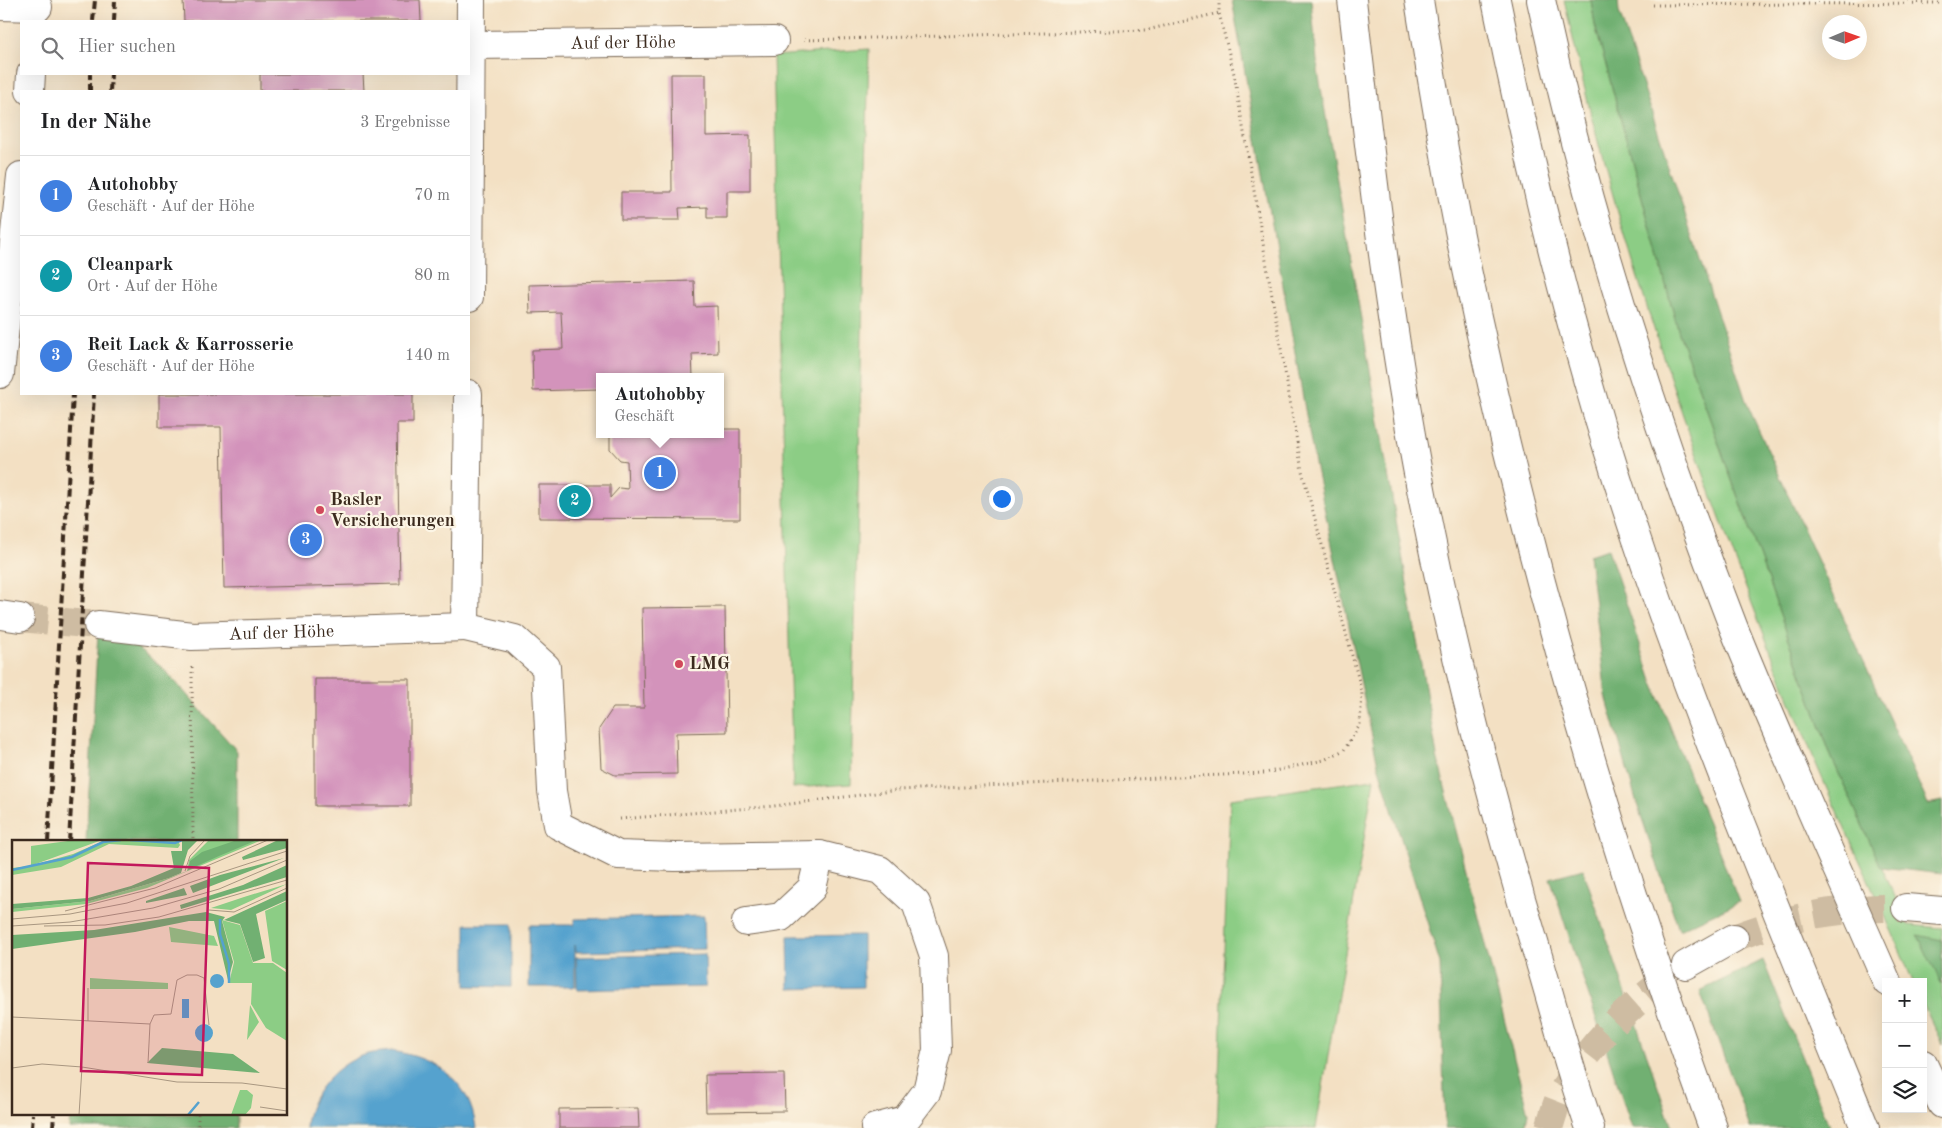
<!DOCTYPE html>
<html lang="de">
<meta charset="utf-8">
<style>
:root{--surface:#fff;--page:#f6f6f6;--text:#202124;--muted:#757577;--line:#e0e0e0;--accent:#d93025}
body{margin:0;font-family:"Old Standard TT",serif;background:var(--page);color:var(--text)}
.controls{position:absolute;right:15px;bottom:15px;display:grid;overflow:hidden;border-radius:0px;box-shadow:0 5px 20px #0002}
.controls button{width:45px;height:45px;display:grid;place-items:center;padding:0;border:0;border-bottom:1px solid var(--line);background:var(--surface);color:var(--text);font:25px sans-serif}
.compass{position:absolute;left:1822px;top:15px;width:45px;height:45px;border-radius:50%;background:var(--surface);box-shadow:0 5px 20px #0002;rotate:88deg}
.you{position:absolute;left:1001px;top:498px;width:18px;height:18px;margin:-12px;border:4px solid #fff;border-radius:50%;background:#1a73e8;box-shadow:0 0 0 8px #1a73e833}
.badge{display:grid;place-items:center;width:32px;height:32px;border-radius:50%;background:var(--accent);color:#fff;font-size:16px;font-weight:700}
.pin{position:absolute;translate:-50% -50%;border:2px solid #fff;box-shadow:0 1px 5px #0006}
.popup{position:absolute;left:596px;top:373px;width:128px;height:65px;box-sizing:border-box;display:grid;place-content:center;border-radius:0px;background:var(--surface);filter:drop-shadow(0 1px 4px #0005);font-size:16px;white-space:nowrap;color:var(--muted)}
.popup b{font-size:19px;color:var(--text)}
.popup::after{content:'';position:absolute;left:50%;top:100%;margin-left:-10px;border:10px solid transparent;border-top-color:var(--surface)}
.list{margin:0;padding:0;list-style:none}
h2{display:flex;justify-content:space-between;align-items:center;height:65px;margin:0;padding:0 20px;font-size:21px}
h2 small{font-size:16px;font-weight:400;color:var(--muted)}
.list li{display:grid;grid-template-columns:32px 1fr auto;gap:15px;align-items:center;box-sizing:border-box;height:80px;padding:0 20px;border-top:1px solid var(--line)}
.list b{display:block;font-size:19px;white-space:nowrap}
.list p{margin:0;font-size:16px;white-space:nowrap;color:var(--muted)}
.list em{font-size:16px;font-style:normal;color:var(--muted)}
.icon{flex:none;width:28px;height:28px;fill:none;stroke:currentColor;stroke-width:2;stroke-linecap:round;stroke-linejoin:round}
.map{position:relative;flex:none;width:1942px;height:1128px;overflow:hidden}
.search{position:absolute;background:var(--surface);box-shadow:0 5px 20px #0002;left:20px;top:20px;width:450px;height:55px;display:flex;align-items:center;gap:12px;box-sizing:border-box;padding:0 18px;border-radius:0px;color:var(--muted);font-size:19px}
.panel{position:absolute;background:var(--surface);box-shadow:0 5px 20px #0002;left:20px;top:90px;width:450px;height:305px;border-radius:0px}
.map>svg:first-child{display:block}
.green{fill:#8ccd85;stroke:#647c52}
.forest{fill:#71b072;stroke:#566d48}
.water{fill:#55a2ce;stroke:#486676}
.building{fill:#d393bb}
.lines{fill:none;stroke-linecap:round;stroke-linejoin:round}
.minor-tunnel{stroke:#cebca2;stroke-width:28;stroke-dasharray:28 14;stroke-linecap:butt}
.highway-tunnel{stroke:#cebca2;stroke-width:28;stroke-dasharray:28 14;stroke-linecap:butt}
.minor-casing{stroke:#7b6a58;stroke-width:30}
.highway-casing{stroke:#7b6a58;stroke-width:30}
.path{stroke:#7b6a58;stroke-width:3;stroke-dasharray:1 4;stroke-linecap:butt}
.minor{stroke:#fff;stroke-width:28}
.highway{stroke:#fff;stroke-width:28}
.rail{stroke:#3b2a1e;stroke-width:4;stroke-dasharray:8 4;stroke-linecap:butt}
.poi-dot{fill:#d1495b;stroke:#fcf5e5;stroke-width:2}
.labels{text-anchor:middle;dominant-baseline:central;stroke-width:4.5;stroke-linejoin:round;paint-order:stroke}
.street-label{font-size:18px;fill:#3b2a1e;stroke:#fcf5e5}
.poi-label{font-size:18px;font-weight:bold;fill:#3b2a1e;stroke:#fcf5e5;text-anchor:start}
.inset-river{fill:none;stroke:#55a2ce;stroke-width:2.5}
.inset-road{fill:none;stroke:#a99781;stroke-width:1}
.view{fill:#c2185b;fill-opacity:0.15;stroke:#c2185b;stroke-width:2.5}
.inset-edge{fill:none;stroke:#3b2a1e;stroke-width:2.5}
</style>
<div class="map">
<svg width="1942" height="1128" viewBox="0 0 1942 1128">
<rect width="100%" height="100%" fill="#fcf5e5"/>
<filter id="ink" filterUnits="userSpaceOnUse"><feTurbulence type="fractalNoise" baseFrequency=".02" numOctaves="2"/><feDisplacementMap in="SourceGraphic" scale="10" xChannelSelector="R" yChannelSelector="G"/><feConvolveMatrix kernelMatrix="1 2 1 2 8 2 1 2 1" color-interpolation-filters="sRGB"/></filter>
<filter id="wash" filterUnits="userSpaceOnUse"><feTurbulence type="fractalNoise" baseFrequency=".0096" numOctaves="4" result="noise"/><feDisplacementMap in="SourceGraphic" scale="20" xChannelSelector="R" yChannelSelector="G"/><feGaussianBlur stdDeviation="1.12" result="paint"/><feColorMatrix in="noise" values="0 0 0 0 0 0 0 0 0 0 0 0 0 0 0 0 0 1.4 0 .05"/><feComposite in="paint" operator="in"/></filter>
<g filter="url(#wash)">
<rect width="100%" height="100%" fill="#f3e0c3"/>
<!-- green -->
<path class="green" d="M1564,0h27l4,25 84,308 152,423 77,169 34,3v116l-19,-40v-22h-10c-33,-83 -75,-162 -108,-245 -78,-191 -149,-385 -204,-584 -14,-51 -25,-102 -37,-153z
M869,49l-18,735 -58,4 -20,-732z
M1374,779l-58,349h-99l13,-329z"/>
<!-- forest -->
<path class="forest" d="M1232,0h79l7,71 119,685 91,357 -3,15h-80l-5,-165 -62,-198 -65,-311z
M1591,0h27l1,12 128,392 181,400 14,-3v73l-61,-7 -50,-111 -152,-423 -84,-308z
M1608,549l44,131 87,222 -60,28 -41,-123 -32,-111 -17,-141z
M99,615l65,54 73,82v91h-151z
M1583,869l89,259h-40l-82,-250z
M1917,935l25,5v45l-23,-47z
M1763,960l67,168h-80l-50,-137z
M70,1114h166v14h-167z"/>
<!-- water -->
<path class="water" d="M704,916l1,33 -129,3 -1,-7v42h-46v-62h45l1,-6z
M466,924h45v63l-45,-1z
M863,935v52l-74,2 -1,-53z
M705,954l1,33 -129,3 -1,-33z
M392,1051c44,7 78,29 84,77h-170c1,-33 31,-66 62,-74 8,-2 16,-2 24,-3z"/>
<g id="blocks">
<!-- building -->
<path class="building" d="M183,0h237l1,21h-237z
M260,74h103l1,17h-104z
M671,74h35v62l44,-1v56h-23v27h-20v-11l-28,1 1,12h-59v-28h51z
M694,281l1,26 22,-1 1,47 -26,1 1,23h-93v12l-67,2 -1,-41 31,-1 -2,-37 -31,1 -1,-28z
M159,394h254v29h-16l3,161 -176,4 -3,-161h-62z
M720,429h20v90l-201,-1v-33h71v13l9,-10 9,1 -1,-28 -7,-1 -10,-11v-15h110z
M725,607l2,125 -51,1 1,41 -62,1 -14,-7 -2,-39 14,-21h31l-2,-100z
M315,679h95v127h-95z
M784,1074l1,37 -79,1 -1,-37z
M638,1108l1,20h-80v-19z"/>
</g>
</g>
<g filter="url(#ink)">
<use href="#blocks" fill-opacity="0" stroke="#7b6a58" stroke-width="1"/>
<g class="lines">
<!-- minor-tunnel -->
<path class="minor-tunnel" d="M20,618l78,7"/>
<!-- highway-tunnel -->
<path class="highway-tunnel" d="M1734,938c59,-23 110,-31 172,-30
M1549,1128c4,-12 7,-25 13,-36 27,-49 73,-92 118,-123"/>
<!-- minor casing -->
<g class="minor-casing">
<g id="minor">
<path d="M0,6l38,1"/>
<path id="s1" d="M472,45l302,-4"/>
<path d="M30,91l1,-17"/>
<path d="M469,297l2,-297"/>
<path d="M0,374l21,-198"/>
<path d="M0,615l20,3"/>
<path id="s2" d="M98,625l94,11 273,-9 3,-233"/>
<path d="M465,627l50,12 31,28 6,124 6,34 60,30 57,2 145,-2 60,15 36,33 18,53 3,94 -10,41 -22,29 -30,8"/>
<path d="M746,922l35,-5 31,-29 8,-33"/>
</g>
</g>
<!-- highway casing -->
<g class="highway-casing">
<path id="highway" d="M1352,0c19,165 38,331 70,494 30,156 70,310 116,462 17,57 32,116 52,172
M1419,0c14,87 28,174 46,260 61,296 145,585 248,868
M1496,0c38,188 84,373 146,555 66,194 146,383 223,573
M1541,0c46,213 113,423 192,626 48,120 102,237 154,356
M1906,908l36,3
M1686,965l48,-27
M1923,1064l19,40"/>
</g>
<!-- path -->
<path class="path" d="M1653,5l289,-2
M804,40l343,-10 72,-17v-13
M192,667l1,175
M620,819l154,-13 125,-16 366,-17 59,-13 20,-10 16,-25 2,-33 -60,-221 -68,-397 -15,-61
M198,1114v14"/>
<!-- minor -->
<use href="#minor" class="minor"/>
<!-- highway -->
<use href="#highway" class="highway"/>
<!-- rail -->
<path class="rail" d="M93,21l2,-21
M114,21l1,-21
M90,91v-17
M110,91l1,-17
M48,842l25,-448
M69,842l25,-448
M32,1128l1,-14
M53,1128l1,-14"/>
</g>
</g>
<!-- markers -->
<g class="poi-dot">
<circle cx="320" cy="510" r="5"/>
<circle cx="679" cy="664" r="5"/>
</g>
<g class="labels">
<!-- street labels -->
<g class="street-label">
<text stroke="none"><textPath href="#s1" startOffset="151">Auf der Höhe</textPath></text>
<text stroke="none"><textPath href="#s2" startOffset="184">Auf der Höhe</textPath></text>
</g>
<!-- poi labels -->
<g class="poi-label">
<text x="330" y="500">Basler<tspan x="330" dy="21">Versicherungen</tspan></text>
<text x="689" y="664">LMG</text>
</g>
</g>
<!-- overview -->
<g transform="translate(12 840)">
<rect width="275" height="275" fill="#f3e0c3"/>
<path d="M63,0h27l-69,25 40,-11 30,-13h75l2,4 -2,3 -69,-4 -48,23 -49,8v-7l19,-2v-20zM197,0h53l-115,48 -61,16 -74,8v-3l78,-8 79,-23 18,-7 2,-11zM275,44l-56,26 -20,-2 33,-11zM275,61v69l-15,-9 -7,-50zM210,80l18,5 13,38h20l14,10v68l-21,-13 -15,-24 1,-21h-23l5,-21zM157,87l45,9 4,10 -47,-4zM78,138l78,5v6h-78zM238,165l9,17 -12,18zM228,250h7l6,5 -2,13 -6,7h-14z" fill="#8ccd85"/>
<path d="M170,0h16l-10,10 -7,23 -12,5 -79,23 -78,8v-5l76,-6 43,-12 43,-18 -3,-17h11zM245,0l-38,16 -31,14 2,-9 12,-9 32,-11zM266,0h9v8l-44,12 -1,-3zM272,18l-91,35 -3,-7 30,-11zM275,25v12l-106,32 -1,-4 63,-20zM172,48l3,7 -41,8v-2zM275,51v9l-31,14 9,44 -12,4 -13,-38 -16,-4zM194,72l19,5 -3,4 11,41 -5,18 -14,-59h-25l-54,11 -123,17v-14l82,-5zM150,208l71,6 27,19 -113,-10z" fill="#71b072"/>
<path d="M198 141a7 7 0 1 1 14 0a7 7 0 1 1-14 0ZM170,159h7v19h-7zM183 193a9 9 0 1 1 18 0a9 9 0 1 1-18 0Z" fill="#55a2ce"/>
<path class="inset-river" d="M118,0l45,3 7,-3M0,30l60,-13 31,-15 18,-2M208,79v15l9,30v19M176,275l11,-13"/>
<path class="inset-road" d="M173,31l5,-15 15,-16M197,70l25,2 53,-24M53,71l90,-23 113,-48M0,79l58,-5 57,-11 160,-52M0,86l58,-4 83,-14 66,-19 68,-29M32,86l61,-1 54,-8 128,-37M0,177l138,7 -2,39M76,181v-33M138,184l4,-9 17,-1 6,-34 10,-5h10l7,3 5,47M0,228l30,-4 40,3 95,15 65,1 45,6M248,267l27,4M67,275l3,-48"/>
<path class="view" d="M76,23l121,5 -7,207 -121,-4z"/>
<rect width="275" height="275" class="inset-edge"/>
</g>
</svg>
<div class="controls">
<button>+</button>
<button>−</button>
<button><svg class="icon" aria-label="layers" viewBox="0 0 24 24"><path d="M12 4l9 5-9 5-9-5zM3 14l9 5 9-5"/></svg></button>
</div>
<svg class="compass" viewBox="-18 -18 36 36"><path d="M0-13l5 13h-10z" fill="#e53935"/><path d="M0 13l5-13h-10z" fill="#757577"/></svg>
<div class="you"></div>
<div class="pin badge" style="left:660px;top:473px;background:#3f7fe0">1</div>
<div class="popup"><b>Autohobby</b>Geschäft</div>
<div class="pin badge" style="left:575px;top:501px;background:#0f9aa8">2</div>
<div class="pin badge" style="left:306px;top:540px;background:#3f7fe0">3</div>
<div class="search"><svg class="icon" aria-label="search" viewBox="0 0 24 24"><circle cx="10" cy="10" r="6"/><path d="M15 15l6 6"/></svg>Hier suchen</div>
<section class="panel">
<h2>In der Nähe<small>3 Ergebnisse</small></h2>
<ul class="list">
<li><span class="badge" style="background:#3f7fe0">1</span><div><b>Autohobby</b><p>Geschäft · Auf der Höhe</p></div><em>70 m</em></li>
<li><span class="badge" style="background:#0f9aa8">2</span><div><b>Cleanpark</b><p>Ort · Auf der Höhe</p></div><em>80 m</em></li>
<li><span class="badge" style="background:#3f7fe0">3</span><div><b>Reit Lack &amp; Karrosserie</b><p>Geschäft · Auf der Höhe</p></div><em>140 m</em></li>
</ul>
</section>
</div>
